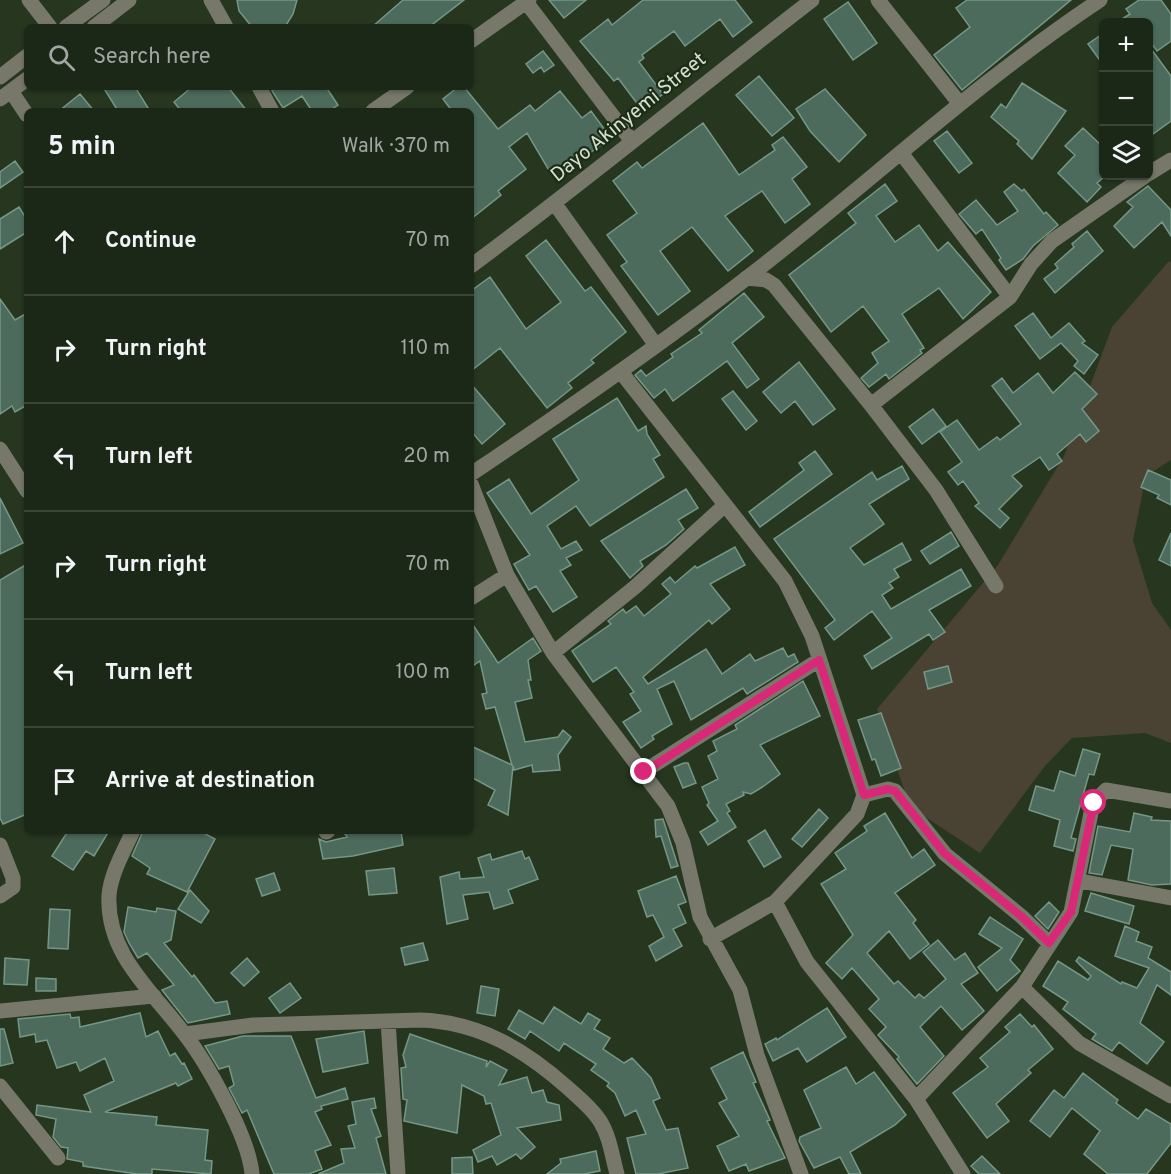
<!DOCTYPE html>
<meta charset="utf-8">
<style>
:root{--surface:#1c2817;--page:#253020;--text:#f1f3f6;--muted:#a0a6a1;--line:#3a4436}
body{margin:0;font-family:Overpass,sans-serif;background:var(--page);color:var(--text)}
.controls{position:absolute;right:18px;top:18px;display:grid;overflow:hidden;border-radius:9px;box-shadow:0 2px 4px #0004}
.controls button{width:54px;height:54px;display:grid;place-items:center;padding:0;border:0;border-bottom:2px solid var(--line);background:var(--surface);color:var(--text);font:30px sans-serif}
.stop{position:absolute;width:18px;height:18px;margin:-14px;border:4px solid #db2777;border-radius:50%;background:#fff}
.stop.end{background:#db2777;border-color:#fff;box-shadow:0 2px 6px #0008}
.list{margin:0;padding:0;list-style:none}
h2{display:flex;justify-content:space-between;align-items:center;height:78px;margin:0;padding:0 24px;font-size:26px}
h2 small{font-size:20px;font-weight:400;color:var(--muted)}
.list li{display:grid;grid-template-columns:39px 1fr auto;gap:18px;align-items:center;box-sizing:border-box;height:108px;padding:0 24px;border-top:2px solid var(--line)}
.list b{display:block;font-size:22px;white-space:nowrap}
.list em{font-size:20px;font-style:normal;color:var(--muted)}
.icon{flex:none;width:33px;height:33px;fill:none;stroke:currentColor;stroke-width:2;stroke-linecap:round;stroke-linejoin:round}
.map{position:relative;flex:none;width:1171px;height:1174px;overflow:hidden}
.search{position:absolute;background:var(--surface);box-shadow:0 2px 4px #0004;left:24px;top:24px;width:450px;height:66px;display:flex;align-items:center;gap:15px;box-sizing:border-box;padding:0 21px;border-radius:9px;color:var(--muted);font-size:22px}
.panel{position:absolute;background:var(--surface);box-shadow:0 2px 4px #0004;left:24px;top:108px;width:450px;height:726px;border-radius:9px}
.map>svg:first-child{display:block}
.green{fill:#4a4232}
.building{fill:#4c6b5c;stroke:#759786;stroke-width:1.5}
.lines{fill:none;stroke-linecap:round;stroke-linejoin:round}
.minor{stroke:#77786a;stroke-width:15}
.route{stroke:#db2777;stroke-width:8}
.labels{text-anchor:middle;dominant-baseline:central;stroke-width:4.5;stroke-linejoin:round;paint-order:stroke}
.street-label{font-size:20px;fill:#d6e0d2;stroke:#1c2c15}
</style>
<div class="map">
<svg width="1171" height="1174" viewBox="0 0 1171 1174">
<rect width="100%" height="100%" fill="#26361f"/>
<!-- green -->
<path class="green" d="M1169,261l2,1v198l-25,16 -13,64 19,63 19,27v113l-26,-10 -73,5 -27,28 -65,87 -70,-46 -33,-98 121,-144 66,-109 48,-129z"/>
<!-- building -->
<path class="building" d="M237,0h60l-4,14 -8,13h-33l-13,-16z
M403,0h61l-35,27h-57z
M549,0h37l-22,18z
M643,0h92l17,22 -19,15 -13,-18 -35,27 -11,-15 -32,24 2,3 -5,4 24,32 -21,16 -24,-32 -4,3 -34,-40 28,-22 4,6z
M967,0h104l-109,90 -28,-35 36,-28 -14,-19z
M1139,0h22l10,14v27l-14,10 -8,-11v-18h-32l13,-8 -4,-5z
M848,2l29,41 -24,17 -29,-41z
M1104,33v33l-16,-22z
M1149,46l22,30v45l-18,13 -4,-6z
M543,51l11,14 -10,7 -3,-5 -8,6 -7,-9z
M759,76l35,42 -22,18 -36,-41z
M1022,83l44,28 -34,48 -15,-15 2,-3 -28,-24 10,-13 5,4z
M103,87h32l15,24h-32z
M192,87h36l19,24h-66l-7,-9z
M277,87h49l12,18 -9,6h-17l-10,-15 -19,12 -11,-17z
M458,87h6l34,42 32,-24 5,6 25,-20 22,27 9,-7 20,27 -24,17 -2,-3 -35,20 -23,-39 -18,14 17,22 -28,22 3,4 -30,24v-108h-19l-9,-12z
M825,89l41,46 -27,27 -29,-31 -14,-22z
M80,94l14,17h-35z
M703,123l36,52 36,-25 -3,-5 11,-8 24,30 -15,12 18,25 -25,19 -23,-32 -37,25 28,35 -25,20 -36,-44 -32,24 30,40 -32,24 -37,-49 6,-4 -20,-27 30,-22 -24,-32 24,-19 5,6z
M1083,128l21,20v29l-7,6 4,4 -14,15 -29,-29 17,-18 -10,-9z
M947,131l25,32 -13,10 -25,-32z
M15,161l8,11 -23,16v-16z
M885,184l12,17 -21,15 19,26 24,-17 19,26 10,-9 43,50 -28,27 -24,-31 -37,26 22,34 -4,2 2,3 -33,26 -3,-5 -17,13 -8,-9 17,-15 -6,-10 17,-12 -26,-35 -32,26 -42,-57 67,-52 -8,-10z
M1014,184l8,7 2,-2 20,25 2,-2 12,13 -25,21 -10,13 -17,11 -7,-10 2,-2 -19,-29 -6,5 -17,-20 17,-14 21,25 21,-14 -14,-19z
M1148,186l23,24v26l-9,-14 -28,26 -20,-22 19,-19 -6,-5z
M19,207l8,13v12l-27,17v-30z
M1087,231l16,20 -48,42 -11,-14 14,-11 -3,-4 19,-17 -2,-3z
M546,240l39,51 6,-4 35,45 -35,28 3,3 -26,20 4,5 -25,20 -47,-60 -29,23v-80l19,-14 36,52 35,-27 -35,-46z
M744,293l20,24 -32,26 27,36 -12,9 -20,-27 -54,40 -8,-12 -11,9 -19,-23 6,-5 5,6 27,-19 -2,-3 31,-21 -3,-3z
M0,299l15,21 12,-7v92l-12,7 -3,-6 -12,8z
M1033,313l18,25 18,-15 16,18 -3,2 16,12 -14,19 -10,-8 4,-5 -17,-18 -21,16 -25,-33z
M799,362l36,47 -22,16 -18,-24 -14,12 -18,-21z
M1075,372l22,22 -15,15 17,22 -13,11 -6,-8 -23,20 5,7 -13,9 -9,-13 -28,19 10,10 -23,23 10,9 -9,10 -25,-22 4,-3 -16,-22 -5,4 -10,-13 14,-10 -22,-30 17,-12 22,30 18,-13 3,3 21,-16 -29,-38 10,-8 11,15 25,-20 15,20z
M471,384l34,40 -23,20 -11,-13z
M733,391l24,30 -11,9 -24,-31z
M617,398l21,33 8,-5 1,8 13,21 -7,4 11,18 -74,49 -14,-20 -29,20 14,23 15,-8 6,9 -16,8 5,7 -11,6 17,26 -24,15 -17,-26 -7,4 -15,-26 16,-9 -43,-62 22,-14 22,35 48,-34 -26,-41z
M933,409l13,17 -24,18 -13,-17z
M815,451l17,23 -72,53 -11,-15 55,-42 -5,-7z
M902,466l7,13 -40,25 15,20 -34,24 14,17 38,-22 9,17 -17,9 5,8 -10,6 4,5 -11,7 9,14 70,-40 10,17 -42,24 16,22 -12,8 -4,-6 -57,35 -8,-13 28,-18 -20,-27 -38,29 -9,-12 10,-8 -61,-81 98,-67 5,8z
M1148,470l23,10v25l-14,-7 2,-3 -18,-8z
M686,489l12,19 -20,12 6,9 -18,16 -26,16 3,5 -13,12 -29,-37z
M0,498l23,45 -23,11z
M951,532l8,14 -29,18 -9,-13z
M1171,533v33l-12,-6z
M735,547l10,18 -35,19 20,25 -18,15 -3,-4 -66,57 5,7 58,-35 16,25 28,-20 5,7 28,-13 5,9 6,-3 4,8 -51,32 -4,-6 -52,32 -17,-39 -17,8 15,35 -20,12 2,3 -13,9 -18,-26 18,-11 -11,-17 4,-2 -18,-25 -23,15 -21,-31 39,-27 -3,-3 15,-12 3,4 10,-7 8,10 27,-22 -9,-10 8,-7 5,6 20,-17 2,2z
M27,564v250l-24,10 -3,-6v-238z
M471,622l27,41 35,-25 8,13 -13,9 3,20h-3l4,18 -17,4 10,40 33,-5 5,-7 8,7 -13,18 2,15 -27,2 -1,-7 -18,5 -1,-4 -5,49 -20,-10 7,-15 -24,-13v-31l41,19 -17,-58 -9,2 -4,-15 5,-1 -7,-32 -9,6z
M948,666l4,16 -24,7 -4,-17z
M803,681l17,35 -60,29 20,29 -16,12 -13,8 -8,-2 1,3 -18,9 4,7 -3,2 9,14 -28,18 -8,-13 18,-11 -11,-16 2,-2 -7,-16 16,-8 -10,-23 9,-5 -4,-10 24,-12 -2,-4z
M881,713l20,55 -20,8 -6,-17 -3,1 -14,-40z
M1083,749l17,5 -6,21 -5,-1 -18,64 5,1 -3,12 -19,-5 6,-26 -31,-10 7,-24 18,5 6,-20 15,5z
M684,763h4l8,20 -13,5 -9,-21z
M819,809l9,9 -26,29 -10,-8z
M885,813l27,45 12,-9 11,16 -40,28 21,27 -3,3 16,21 -19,15 -21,-28 -22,22 27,31 4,-3 17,17 4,-4 5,4 22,-19 -23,-27 15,-12 17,20 10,-7 13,20 -17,11 23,27 -22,19 -21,-24 -21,21 24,29 -27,28 -20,-25 2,-2 -21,-22 8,-8 -17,-18 10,-10 -27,-31 -10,11 -16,-16 27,-28 -32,-51 25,-15 -11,-16 32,-22 -3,-5z
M1134,813l18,4 -1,3 20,1v63l-19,1 -24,-5 5,-31 -22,-4 -9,30 -13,-2 9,-47 32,6z
M663,819l15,47 -7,2 -10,-32 -5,1 -1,-17z
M765,830l16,27 -17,10 -16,-26z
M68,831h41l-15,25 -8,-5 -13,19 -21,-14z
M143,831h57l15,8 -28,53 -40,-18 3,-6 -18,-12z
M343,831h58l2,14 -50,11 -30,3 -4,-20 7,3 21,-5z
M522,851l3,8 4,-2 9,22 -30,11 5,13 -19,6 -5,-17 -26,3 5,24 -21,5 -7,-47 19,-5 1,7 24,-2 -6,-19 12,-4 2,6z
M394,868l3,25 -28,2 -3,-24z
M274,873l6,17 -18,6 -6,-17z
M676,876l10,26 -8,3 8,18 -13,6 9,17 -26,15 -7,-15 15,-9 -11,-22 -6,2 -9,-26z
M190,890l19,21 -8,12 -23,-14z
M1091,893l43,13 -5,18 -44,-13z
M1049,902l10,10 -11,17 -13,-13z
M128,907l28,5 1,-4 19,3 -5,29 -7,3 28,34 2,-2 21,28 12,-2 3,13 -42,9 -26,-33 12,-5 -27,-32 -9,5 -9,-15 -5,-11z
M50,909l20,1 -2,39 -20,-1z
M990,917l33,22 -13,21 10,11 -23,20 -19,-24 24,-19 -23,-14z
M1125,926l14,6 -3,9 16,6 -4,11 23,14v23l-14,-10 -17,38 24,19 -17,22 -28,-22 -7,9 -20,-12 4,-5 -33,-25 5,-7 -25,-16 15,-25 30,19 3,-4 -15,-15 3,-4 42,27 1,-2 15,6 12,-20 -34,-12z
M423,943l5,17 -23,5 -4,-17z
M5,958l24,2 -2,25 -23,-1z
M247,958l12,14 -15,14 -13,-13z
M36,978l20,1v12h-20z
M290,983l11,15 -21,15 -11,-15z
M481,986l18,3 -4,27 -18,-3z
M554,1007l27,17 7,-11 12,7 -6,9 16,9 -7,11 21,14 8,-5 19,20 9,20 -7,3 13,29 12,-2 10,40 -30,6h-22l-9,-36 19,-4 -10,-24 -11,6 -10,-23 -8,-7 2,-3 -18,-13 5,-6 -32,-21 -5,8 -29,-20 -5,8 -17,-10 11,-19 24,14z
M827,1008l19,29 -39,25 -9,-14 -25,13 -8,-17 11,-6 1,2z
M140,1013l6,24 12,-6 12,25 5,-3 7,11 2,-1 8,16 -14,7 -2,-3 -71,29 52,5 -1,8 52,5 -3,30 7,1 -1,13 -59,-5v5h-15l-54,-8v-4l-16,-3 1,-11 -7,-1 -8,-10 3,-18 -20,-4 1,-10 54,7 -7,-17 30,-14 -9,-23 -25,13 -4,-9 -19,6 -10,-28 -11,2 -1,-8 -15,3 -2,-18 52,-5 1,4 8,-1 1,10z
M1020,1014l12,13 2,-2 19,24 -25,21 3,3 -35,31 13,17 -22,17 -34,-45 35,-26 -8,-9 30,-26 -5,-5z
M0,1029h4l9,34 -13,3z
M364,1031l4,32 -45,9 -7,-33z
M410,1034l77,27 -1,6 4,-6 17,9 -8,15 28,-8 5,16 11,-3 4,12 12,3 2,15 -44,8 18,19 -14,12 -5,-5 -19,11 -5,-9 -14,6 -5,-12 28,-15 -10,-32 -5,1 -2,-8 -22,-11 -5,48 -53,-12 3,-21 -4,-1 -2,-31 5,-1 -3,-12z
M243,1036h48l25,62 29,-10 3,11 -27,7 1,3 -7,3 16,33 -16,6 7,18 -13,5h-35l-27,-64 -5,3 -13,-25 5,-3 -5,-19 -10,3 -14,-23z
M743,1052l13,30 -3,1 17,37 -3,1 18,37 -36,13 -3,-7 -17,7 -12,-25 22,-10 -20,-33 8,-4 -16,-31z
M846,1067l10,17 18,-12 32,43 -11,10 -45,27 11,22h-12l-9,-17 -26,11 -15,-27 1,-4 21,-9 -17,-38z
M1083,1073l35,27 -2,3 22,16 8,-10 25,15v19l-24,31h-39l-24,-20 16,-23 -28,-23 -22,29 -20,-16 24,-31 10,8z
M374,1098l2,10 -5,1 10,27 -5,2 10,36h-68l26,-11 -3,-14 14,-1 -7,-22 8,-2 -4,-22z
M596,1151l4,20 -16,3h-37l14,-11 -1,-4z
M982,1156l18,18h-21l-8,-8z
M472,1157l1,17h-21v-16z"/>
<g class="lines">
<!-- minor -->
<path class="minor" d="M29,0l21,27
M211,0l15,27
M878,0l82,104
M526,2l105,138
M66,27l37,-27
M94,27l35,-27
M471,41l58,-41
M0,77l27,-21
M259,87l13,24
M11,91l16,24
M0,99l27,-20
M373,111l34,-24
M902,154l108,143
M1148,174l23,-14
M555,204l100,140
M471,266c116,-86 227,-178 341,-266
M746,278l20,2 8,5 97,120 65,85 60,96
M621,372l164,209 27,55 52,159 -7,19 -82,88 -65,37
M871,405l139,-108 21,-33 21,-23 93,-65
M0,449l27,42
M471,474c94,-63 187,-127 277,-197 118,-91 227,-194 352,-277
M471,484l36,91 46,78 115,153 15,37 17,74 40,73 17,65 44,119
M471,598l36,-23
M553,653l82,-66 90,-82
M643,772l176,-112
M864,795l24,-6 7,2 50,63 76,62 28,27
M133,831c-9,20 -22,42 -24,64 -3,58 41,94 74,137 23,29 66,105 69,142
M326,832l2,-1
M0,845l13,33v9l-13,9
M1080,881l91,17
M775,902l32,60 109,137 47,75
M1022,987l57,56 92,53
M0,1011l154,-15
M388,1021l10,153
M185,1034l68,-9 167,-5c59,2 104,29 148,68 11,10 24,20 32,33 10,16 12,35 17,53
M0,1086l58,72
M916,1099l106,-112 49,-75 22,-109 13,-13 65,11"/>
</g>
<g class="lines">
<!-- route -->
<path class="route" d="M644,772l175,-112 45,135 24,-6 7,2 50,63 76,62 28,27 22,-31 23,-109"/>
</g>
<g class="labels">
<!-- street labels -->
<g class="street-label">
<text transform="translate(629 118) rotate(-39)">Dayo Akinyemi Street</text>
</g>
</g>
</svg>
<div class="controls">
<button>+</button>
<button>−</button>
<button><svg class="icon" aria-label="layers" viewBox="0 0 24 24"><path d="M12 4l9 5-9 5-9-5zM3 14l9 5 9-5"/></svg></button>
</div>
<div class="stop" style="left:1094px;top:803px"></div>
<div class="stop end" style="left:644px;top:772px"></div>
<div class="search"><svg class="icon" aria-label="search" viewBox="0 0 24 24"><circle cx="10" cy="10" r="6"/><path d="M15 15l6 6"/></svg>Search here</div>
<section class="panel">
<h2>5 min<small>Walk · 370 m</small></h2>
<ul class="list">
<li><svg class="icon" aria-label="ahead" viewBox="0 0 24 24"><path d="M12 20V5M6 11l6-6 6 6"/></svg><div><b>Continue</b></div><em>70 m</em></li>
<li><svg class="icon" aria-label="right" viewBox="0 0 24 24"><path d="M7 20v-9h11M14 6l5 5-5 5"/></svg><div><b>Turn right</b></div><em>110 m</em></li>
<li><svg class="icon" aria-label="left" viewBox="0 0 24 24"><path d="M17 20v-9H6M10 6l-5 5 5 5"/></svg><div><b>Turn left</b></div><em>20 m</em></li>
<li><svg class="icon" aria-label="right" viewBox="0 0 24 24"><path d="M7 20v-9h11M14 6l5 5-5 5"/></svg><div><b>Turn right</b></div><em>70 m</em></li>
<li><svg class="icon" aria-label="left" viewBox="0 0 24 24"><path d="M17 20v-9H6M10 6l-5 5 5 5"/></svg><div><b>Turn left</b></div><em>100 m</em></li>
<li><svg class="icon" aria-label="arrive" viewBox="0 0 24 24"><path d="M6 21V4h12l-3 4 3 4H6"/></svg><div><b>Arrive at destination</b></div></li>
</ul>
</section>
</div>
